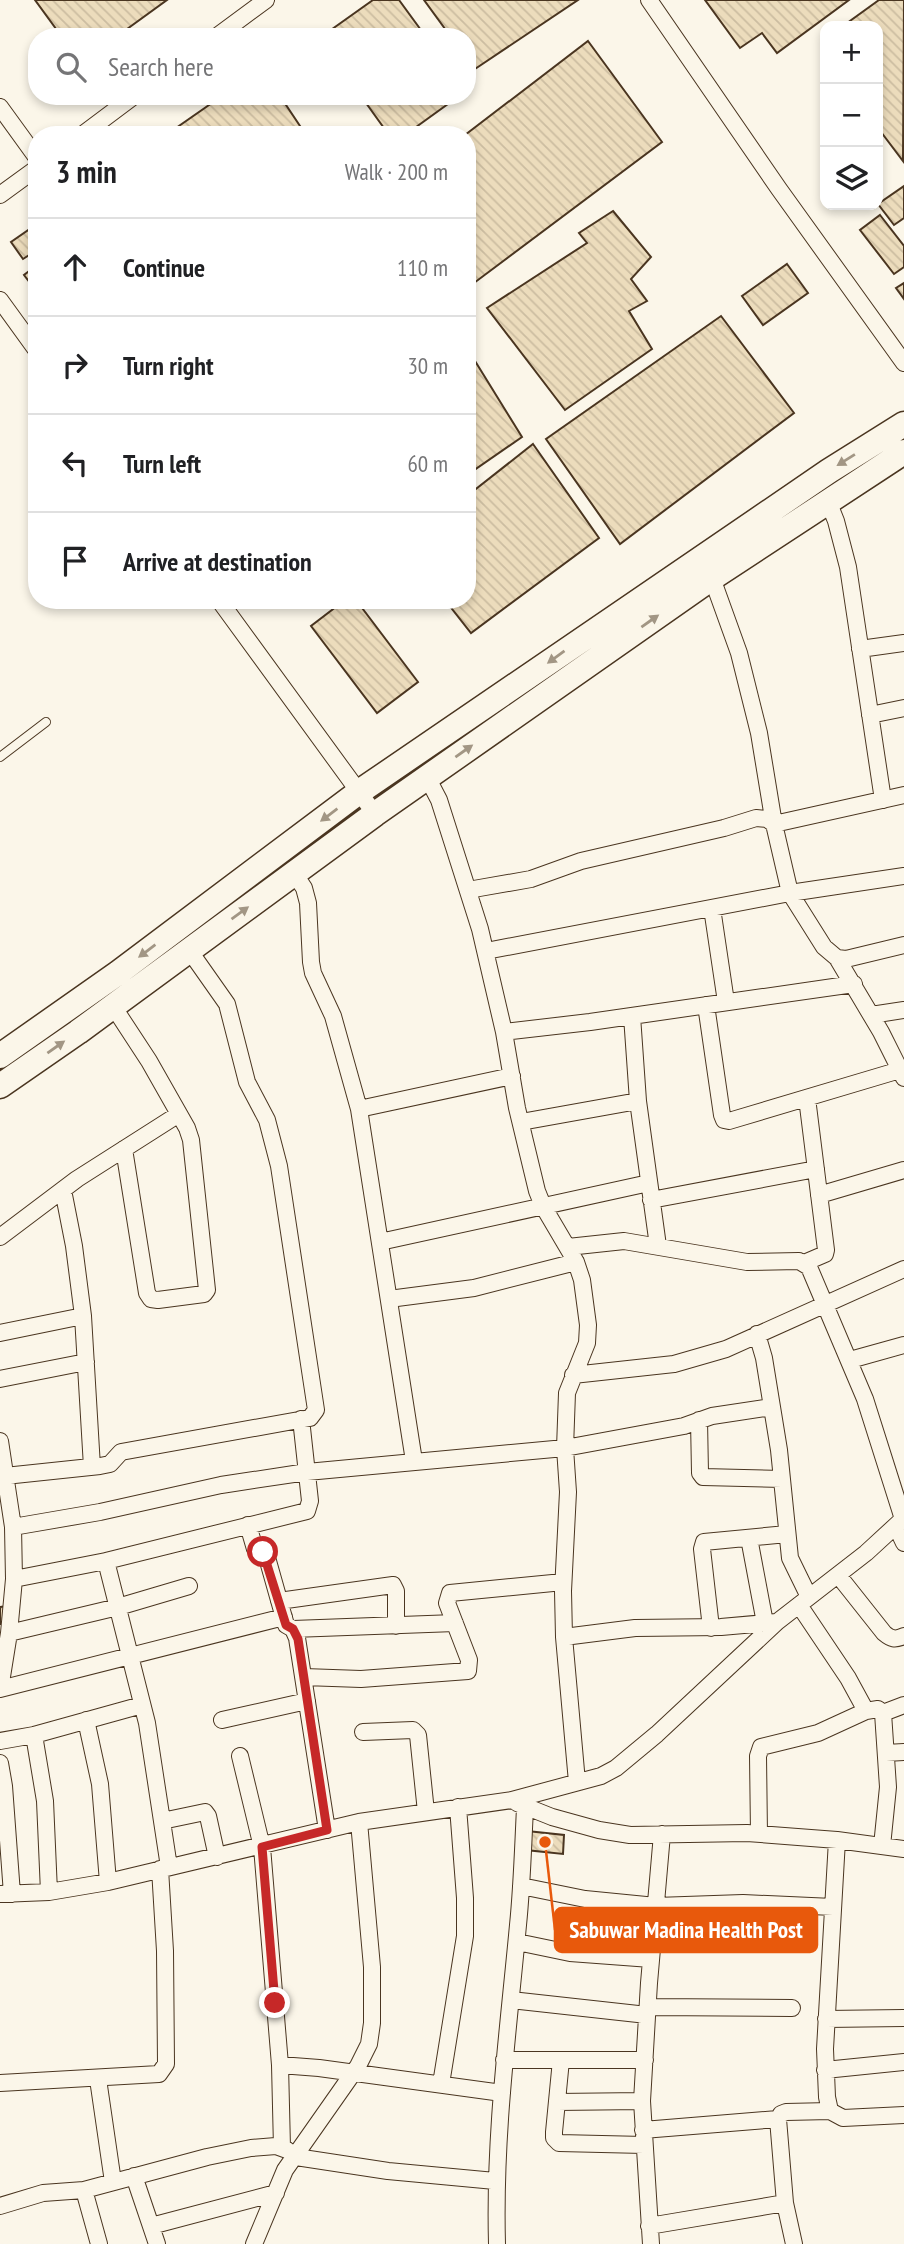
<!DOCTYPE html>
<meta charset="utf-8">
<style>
:root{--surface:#fff;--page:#f6f6f6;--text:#202124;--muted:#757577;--line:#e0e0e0}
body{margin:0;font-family:"PT Sans Narrow",sans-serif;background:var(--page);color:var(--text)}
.controls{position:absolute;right:21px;top:21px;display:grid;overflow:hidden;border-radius:14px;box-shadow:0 4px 10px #0003}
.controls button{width:63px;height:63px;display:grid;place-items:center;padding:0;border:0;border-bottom:2px solid var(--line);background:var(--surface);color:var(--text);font:35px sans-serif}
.stop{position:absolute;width:21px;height:21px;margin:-16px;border:5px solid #c62828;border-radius:50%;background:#fff}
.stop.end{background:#c62828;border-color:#fff;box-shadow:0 2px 7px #0008}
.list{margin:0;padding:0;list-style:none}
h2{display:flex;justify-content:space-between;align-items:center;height:91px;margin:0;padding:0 28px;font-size:30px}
h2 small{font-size:23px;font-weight:400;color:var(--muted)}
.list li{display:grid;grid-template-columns:46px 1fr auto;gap:21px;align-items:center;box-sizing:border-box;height:98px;padding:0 28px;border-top:2px solid var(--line)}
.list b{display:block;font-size:26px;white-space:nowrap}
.list em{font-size:23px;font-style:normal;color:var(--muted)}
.icon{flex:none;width:38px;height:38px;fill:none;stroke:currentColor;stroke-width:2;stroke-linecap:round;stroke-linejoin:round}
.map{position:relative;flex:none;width:904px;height:2244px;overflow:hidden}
.search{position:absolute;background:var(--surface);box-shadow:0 4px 10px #0003;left:28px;top:28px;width:448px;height:77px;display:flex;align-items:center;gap:18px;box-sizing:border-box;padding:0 24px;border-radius:28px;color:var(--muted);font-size:26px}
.panel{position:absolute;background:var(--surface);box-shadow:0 4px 10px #0003;left:28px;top:126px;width:448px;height:483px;border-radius:28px}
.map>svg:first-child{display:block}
.building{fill:url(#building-back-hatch);stroke:#4a3520;stroke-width:2}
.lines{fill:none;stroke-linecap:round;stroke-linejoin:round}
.lane-casing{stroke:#4a3520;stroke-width:10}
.street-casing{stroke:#4a3520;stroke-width:18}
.primary-casing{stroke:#4a3520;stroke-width:27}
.lane{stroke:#fbf6e9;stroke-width:8}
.street{stroke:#fbf6e9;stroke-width:16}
.primary{stroke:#fbf6e9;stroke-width:24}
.oneway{fill:#a29684}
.route{stroke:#c62828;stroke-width:9}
.leader{fill:none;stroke:#e8590c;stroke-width:2.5}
.callout-dot{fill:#e8590c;stroke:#fbf6e9;stroke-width:2.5}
.callout{fill:#e8590c;stroke:#e8590c;stroke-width:2.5}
.callout-label{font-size:23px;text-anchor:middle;font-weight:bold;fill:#fff}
</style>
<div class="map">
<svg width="904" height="2244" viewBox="0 0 904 2244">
<defs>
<pattern id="building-back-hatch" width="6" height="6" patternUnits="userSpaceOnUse" patternTransform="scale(1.75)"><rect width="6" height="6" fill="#ecdcbc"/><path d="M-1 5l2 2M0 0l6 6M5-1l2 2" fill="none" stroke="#ccbda1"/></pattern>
</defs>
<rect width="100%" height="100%" fill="#fbf6e9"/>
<!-- building -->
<path class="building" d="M35,0h132l-51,37h-54z
M373,0h26l27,37h-105z
M424,0h154l-103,69 -8,-10v-22h-16z
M705,0h144l-72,53 -15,-20 -22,15z
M879,0h25l-1,161 -25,-33v-102h-35z
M588,41l74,101 -188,141 -7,-8v-140h-2z
M222,96h58l26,39h-140z
M361,96h98l-54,39h-16z
M904,186v32l-10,7 -16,-21z
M613,211l38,46 -20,22 16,22 -18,10 23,38 -87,61 -78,-102 100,-65 -8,-10z
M880,215l24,31v21l-10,7 -34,-44z
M37,224v26l-14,9 -12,-17z
M787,264l21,29 -45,32 -21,-29z
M37,265v27l-13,-17z
M904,283v16l-8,-11z
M721,316l73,97 -174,131 -74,-105z
M467,348l55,89 -55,38z
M533,444l66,94 -128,95 -26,-33h22v-104z
M345,600h11l62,82 -41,31 -66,-87z
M8,1606l1,18h-9v-17z
M527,1831l37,4 -1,19 -37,-4z"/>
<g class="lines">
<!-- lane casing -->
<g class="lane-casing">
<path id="lane" d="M0,757l46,-35"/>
</g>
<!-- street casing -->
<g class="street-casing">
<path id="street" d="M649,0l130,189 125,174
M216,37l50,-37
M0,107l37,51
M82,135l52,-39
M0,195l37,-27
M0,300l37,51
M828,501l8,20 12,46 35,233
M712,578l27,75 20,80 15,91 16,69 34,54 13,11 9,1 58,-14
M219,600l156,214
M860,649l44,-6
M870,715l34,-7
M427,777l12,23 41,129 24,103 13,76 20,83 6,15 33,56 6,18 6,45 -1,18 -20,50 -2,55 3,44 -5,99 1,46 13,145
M294,873l10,15 4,15 3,59 2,11 20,43 26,93 55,352
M468,890l63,-11 50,-18 143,-33 32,-10 11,1 7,5 130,-29
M712,908l14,94
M486,951l304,-58 114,-17
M837,958l44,74 23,46
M706,1005l16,110 2,5 5,1 171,-51
M113,1006l36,55 38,67 4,12 16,150 -3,4 -46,6 -7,-1 -4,-6 -23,-144
M871,1015l33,-5
M632,1016l6,85 20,145
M504,1032l86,-10 264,-38
M359,1109l153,-33
M521,1122l117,-21
M63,1190l11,56 9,70 9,151
M819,1195l85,-25
M651,1200l165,-31
M0,1237l77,-58 102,-65
M380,1242l269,-59
M568,1247l56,-6 123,21 52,-1 10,6 56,132 38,120
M804,1263l21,-9 1,-4 -19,-152
M389,1299l85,-11 102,-26
M0,1333l83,-17
M757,1334l7,24 15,92 11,108 19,39
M850,1360l54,-15
M573,1375l101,-11 52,-15 178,-80
M0,1379l86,-17
M699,1420l1,53 3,4 79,2
M0,1441l13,86 1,52 -5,54 -9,56 284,-72
M5,1476l95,-10 10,-2 11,-12 189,-34 6,-8 -37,-244 -12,-46 -20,-38 -20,-78 -38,-54
M248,1525l7,24 11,5 20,71 7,4 4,9 30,192
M896,1526l8,17
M13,1527l87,-15 121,-27 86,-13 258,-24 119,-22 28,-10 60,-9
M749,1538l16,85
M106,1561l41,162 22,144
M838,1575l46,58c7,6 11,7 20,3
M14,1579l92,-18 201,-50 3,-10 -9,-82
M279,1601l114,-16 3,6v35
M799,1605l49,73 18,33
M711,1628l-9,-79 2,-7 83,-8
M293,1629l162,-6
M9,1633l109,-26 71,-21
M564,1637l71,-9 86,-1 56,-5
M304,1677l57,2 107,-8 1,-11 -22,-57 3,-10 113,-11
M883,1713l21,-8
M86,1720l14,64 8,98
M222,1720l85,-19
M363,1732l50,-2 5,5 8,77
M34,1735l11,66 4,91
M0,1741l34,-6 108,-30
M886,1753l18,-1
M240,1756l22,91 18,218 2,83
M0,1763l4,23 8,108
M517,1803l35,14 47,13 31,5 117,-2 90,7 67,9
M162,1821l43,-9 3,4 9,41
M759,1834l-1,-78 3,-9 57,-14 48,-22 12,-2 5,4 5,74 -6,59
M837,1840l-12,209 2,48 3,14 13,7 61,-3
M521,1886l64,13 71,7 87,-3 90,4
M0,1894l49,-2 59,-10 251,-60 153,-22 89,-24 15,-8 41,-34 120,-112 89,-69 38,-35
M517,1942l53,11 81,6
M511,2000l136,15
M648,2007l144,1
M826,2019l78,-1
M504,2060h141
M561,2060l-7,72v6l5,5 85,2
M280,2065l39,3 183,25
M825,2070l79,-8
M98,2079l15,103
M0,2083l159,-9 7,-10 -1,-113 -5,-82
M441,2084l24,-148v-38l-7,-91
M557,2102l85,-1
M778,2119l7,84 9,41
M643,2130l135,-11 3,-5 5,-2 44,-1
M134,2176l23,68
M84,2190l15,54
M0,2206l43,-13 41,-3 123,-33 44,-9 25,-2 11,4 9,7 92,14 107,10
M151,2226l125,-33
M649,2226l136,-23
M254,2244l31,-74 73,-104 11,-22 3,-21v-56l-13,-145
M497,2244c-3,-109 11,-211 21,-319 4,-39 5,-78 7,-117
M651,2244l-9,-143 7,-118 13,-149"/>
</g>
<!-- primary casing -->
<g class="primary-casing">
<path id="primary" d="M0,1056l118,-83 241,-181 470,-321 75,-47
M0,1086l78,-54 297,-218 337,-236 192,-126"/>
</g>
<!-- lane -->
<use href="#lane" class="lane"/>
<!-- street -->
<use href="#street" class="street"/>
<!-- primary -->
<use href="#primary" class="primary"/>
</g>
<!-- one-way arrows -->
<defs><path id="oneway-solid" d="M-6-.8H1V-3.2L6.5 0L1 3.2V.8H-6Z" transform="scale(1.75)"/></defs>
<g class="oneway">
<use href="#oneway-solid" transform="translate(846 460) rotate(148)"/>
<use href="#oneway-solid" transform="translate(650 621) rotate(-35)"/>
<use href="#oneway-solid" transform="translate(556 657) rotate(144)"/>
<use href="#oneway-solid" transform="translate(464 751) rotate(-35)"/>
<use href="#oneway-solid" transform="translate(329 815) rotate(143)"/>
<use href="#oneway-solid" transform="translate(240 913) rotate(-36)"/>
<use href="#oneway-solid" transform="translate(147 951) rotate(143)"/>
<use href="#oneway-solid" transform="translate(56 1047) rotate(-35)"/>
</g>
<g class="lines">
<!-- route -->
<path class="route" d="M263,1552l23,73 7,4 5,10 29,191 -65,17 13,156"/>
</g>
<!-- callouts -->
<path class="leader" d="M545 1842L555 1930"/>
<circle class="callout-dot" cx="545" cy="1842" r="7"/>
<rect class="callout" x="555" y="1908" width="262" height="44" rx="7"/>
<g class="callout-label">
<text x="686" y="1938">Sabuwar Madina Health Post</text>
</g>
</svg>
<div class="controls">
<button>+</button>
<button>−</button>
<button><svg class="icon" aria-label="layers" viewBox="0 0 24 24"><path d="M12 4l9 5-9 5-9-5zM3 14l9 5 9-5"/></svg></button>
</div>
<div class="stop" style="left:263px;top:1552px"></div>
<div class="stop end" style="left:275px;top:2003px"></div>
<div class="search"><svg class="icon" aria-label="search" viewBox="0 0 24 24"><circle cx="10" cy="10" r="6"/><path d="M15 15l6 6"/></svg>Search here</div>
<section class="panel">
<h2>3 min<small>Walk · 200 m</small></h2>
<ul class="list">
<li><svg class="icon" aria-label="ahead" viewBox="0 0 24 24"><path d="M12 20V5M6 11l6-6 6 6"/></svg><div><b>Continue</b></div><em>110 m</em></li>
<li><svg class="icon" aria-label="right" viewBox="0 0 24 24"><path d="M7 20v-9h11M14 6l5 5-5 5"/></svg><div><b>Turn right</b></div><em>30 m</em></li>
<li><svg class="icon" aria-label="left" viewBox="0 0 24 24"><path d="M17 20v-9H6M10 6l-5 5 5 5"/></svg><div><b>Turn left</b></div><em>60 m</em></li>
<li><svg class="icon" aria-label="arrive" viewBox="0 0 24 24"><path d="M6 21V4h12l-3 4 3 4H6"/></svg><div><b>Arrive at destination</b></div></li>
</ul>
</section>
</div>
